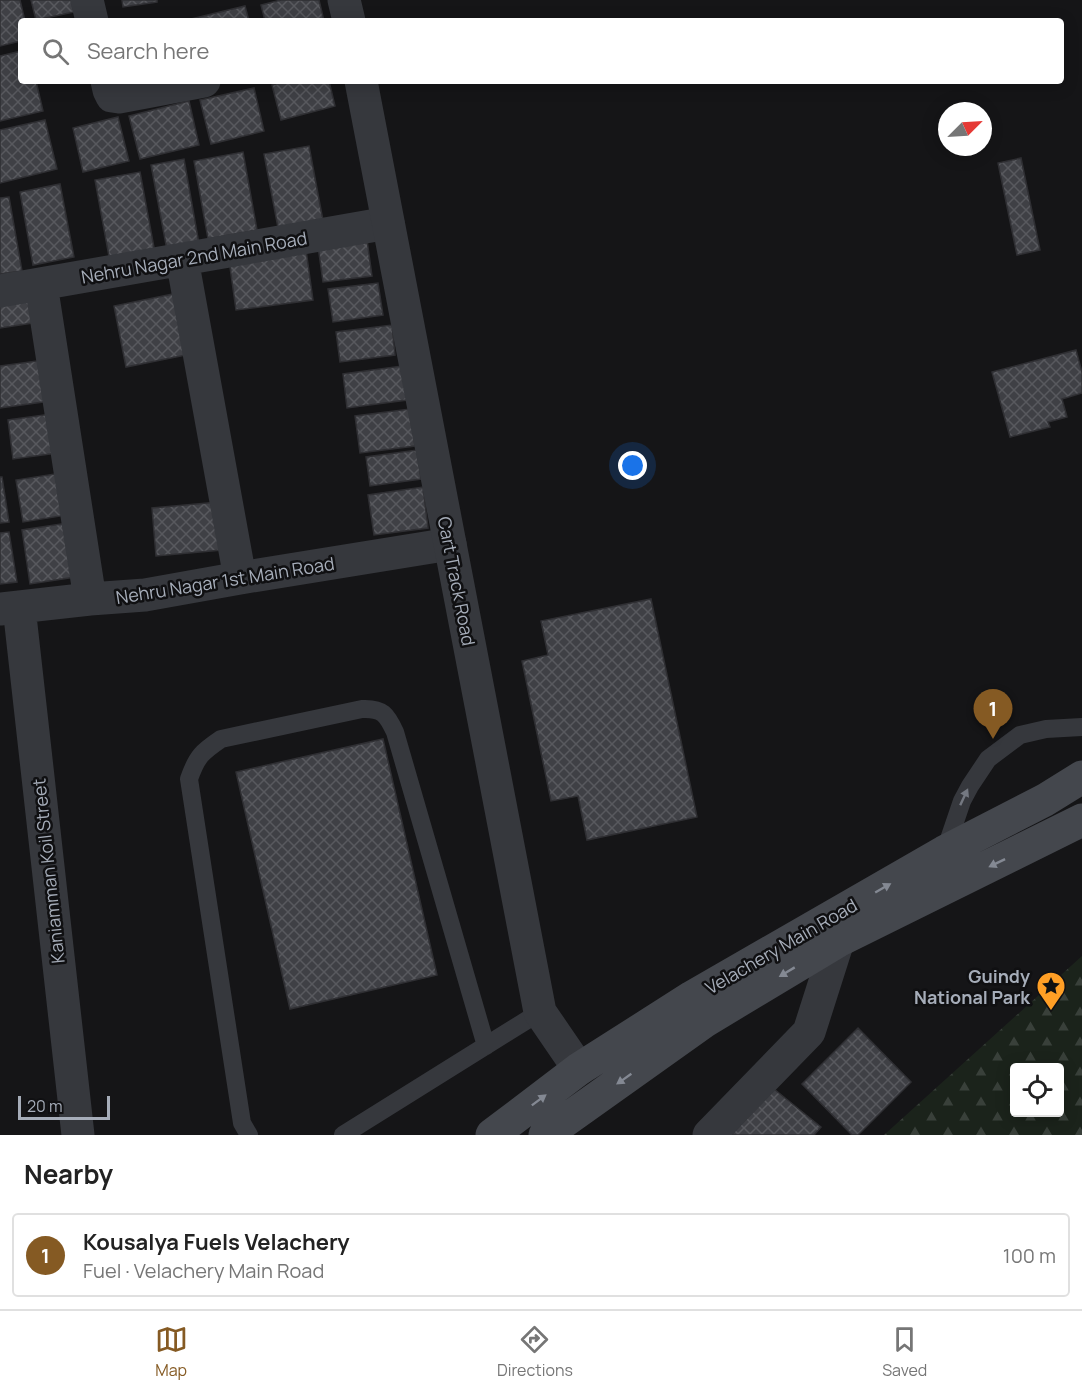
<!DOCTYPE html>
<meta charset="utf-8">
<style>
:root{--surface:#fff;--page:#f6f6f6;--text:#222;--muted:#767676;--line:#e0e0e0;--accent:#855a23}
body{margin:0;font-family:Manrope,sans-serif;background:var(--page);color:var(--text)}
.controls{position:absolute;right:18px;bottom:18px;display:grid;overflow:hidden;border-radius:6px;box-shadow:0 3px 15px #0003}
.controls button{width:54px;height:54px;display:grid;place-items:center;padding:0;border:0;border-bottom:2px solid var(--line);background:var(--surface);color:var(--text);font:30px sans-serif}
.compass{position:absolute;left:938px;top:102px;width:54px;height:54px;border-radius:50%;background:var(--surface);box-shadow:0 3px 15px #0003;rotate:66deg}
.scale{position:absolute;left:18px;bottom:15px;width:92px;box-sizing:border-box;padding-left:6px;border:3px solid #a6adb9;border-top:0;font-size:16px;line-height:21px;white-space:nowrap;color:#a6adb9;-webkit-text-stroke:4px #101012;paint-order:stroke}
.you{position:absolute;left:633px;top:466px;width:21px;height:21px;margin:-15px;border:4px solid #fff;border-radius:50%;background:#1a73e8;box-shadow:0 0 0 9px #1a73e833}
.badge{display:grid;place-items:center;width:39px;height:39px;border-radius:50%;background:var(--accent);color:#fff;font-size:20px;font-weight:700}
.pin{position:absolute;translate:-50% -50px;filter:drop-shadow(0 2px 3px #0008)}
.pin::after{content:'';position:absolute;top:32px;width:21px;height:18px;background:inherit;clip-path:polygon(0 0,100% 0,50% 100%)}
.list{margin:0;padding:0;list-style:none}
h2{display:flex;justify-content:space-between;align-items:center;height:78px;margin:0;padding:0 24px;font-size:26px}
h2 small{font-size:20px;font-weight:400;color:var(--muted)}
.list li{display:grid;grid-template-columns:39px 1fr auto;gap:18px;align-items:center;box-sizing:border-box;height:84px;margin:0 12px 12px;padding:0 12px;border:2px solid var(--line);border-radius:6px}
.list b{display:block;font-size:22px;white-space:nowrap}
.list p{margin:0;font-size:20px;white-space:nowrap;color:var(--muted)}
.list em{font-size:20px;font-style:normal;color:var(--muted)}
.icon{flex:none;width:33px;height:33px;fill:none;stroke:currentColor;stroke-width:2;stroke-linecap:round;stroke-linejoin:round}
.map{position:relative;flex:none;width:1082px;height:1135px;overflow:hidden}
.search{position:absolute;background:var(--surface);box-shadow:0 3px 15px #0003;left:18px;right:18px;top:18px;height:66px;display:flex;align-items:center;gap:15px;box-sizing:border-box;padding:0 21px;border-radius:6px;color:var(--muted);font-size:22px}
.sheet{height:174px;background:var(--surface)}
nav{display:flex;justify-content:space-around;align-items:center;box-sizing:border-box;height:84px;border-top:2px solid var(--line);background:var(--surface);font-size:16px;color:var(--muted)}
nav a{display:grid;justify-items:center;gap:3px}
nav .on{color:var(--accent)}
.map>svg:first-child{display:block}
.forest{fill:url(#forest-firs);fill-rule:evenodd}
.building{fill:url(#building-cross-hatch);stroke:#2f2f33;stroke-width:1.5}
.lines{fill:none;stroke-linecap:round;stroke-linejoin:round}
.service{stroke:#36383d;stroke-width:18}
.minor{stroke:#36383d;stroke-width:33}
.tertiary{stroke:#36383d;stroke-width:33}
.secondary{stroke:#44474d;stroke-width:33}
.oneway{fill:#747881}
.oneway2{fill:#848993}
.labels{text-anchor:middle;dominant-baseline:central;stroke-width:5;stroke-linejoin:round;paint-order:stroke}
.street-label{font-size:18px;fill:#a6adb9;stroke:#101012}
.poi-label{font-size:18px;font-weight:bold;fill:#a6adb9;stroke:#101012;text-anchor:end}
</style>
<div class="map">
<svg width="1082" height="1135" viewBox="0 0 1082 1135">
<defs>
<pattern id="forest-firs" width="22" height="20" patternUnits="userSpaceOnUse" patternTransform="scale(1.5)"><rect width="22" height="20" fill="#1b231b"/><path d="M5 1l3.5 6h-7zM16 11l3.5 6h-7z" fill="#39403a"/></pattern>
<pattern id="building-cross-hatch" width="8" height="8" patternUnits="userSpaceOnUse" patternTransform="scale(1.5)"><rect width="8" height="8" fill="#3f4045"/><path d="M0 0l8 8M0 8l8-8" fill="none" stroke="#58595e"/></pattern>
</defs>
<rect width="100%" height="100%" fill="#151517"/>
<!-- forest -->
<path class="forest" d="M1082,956v179h-198zM1014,1068h46v44h-46z"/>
<!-- building -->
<path class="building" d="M0,0h20l5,21h-4v20l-21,5z
M31,0h40l3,12 -38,8z
M122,0h35v2l-34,5z
M281,0h38l5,21h-59l-4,-16z
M245,6l4,15h-57l-1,-2z
M21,51v30h15l7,30 -43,10v-65z
M287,81h42l6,25 -54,14 -9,-35z
M254,88l10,43 -53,13 -11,-44z
M189,101l10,44 -59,14 -11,-43z
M118,117l11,44 -46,11 -10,-44z
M45,120l12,49 -57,14v-53z
M309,146l15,80 -45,7 -15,-79z
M243,152l14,78 -49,9 -14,-78z
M1021,158l19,92 -23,5 -19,-92z
M184,159l15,85 -32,6 -16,-85z
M140,172l15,81 -45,9 -15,-82z
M60,184l14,73 -41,8 -13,-73z
M9,197l13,74 -22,3v-76z
M367,240l5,36 -49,6 -5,-36z
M306,250l7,50 -77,10 -7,-50z
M378,283l5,32 -50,7 -5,-33z
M35,290l4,32 -39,6v-33z
M178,293l13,61 -65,13 -12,-61z
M392,325l3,30 -55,7 -4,-30z
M1076,350l6,22v21l-20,6 5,18 -19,5 2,5 -40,10 -18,-65z
M44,360l6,41 -50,7v-42z
M402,366l5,34 -60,8 -4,-34z
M410,409l5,37 -55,7 -5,-37z
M51,414l6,39 -44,6 -5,-39z
M417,450l4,29 -51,7 -4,-29z
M61,473l6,42 -44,7 -7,-42z
M0,477h2l7,45 -9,1z
M423,487l5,41 -54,7 -6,-40z
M218,502l4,48 -66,6 -4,-48z
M74,522l8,54 -52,8 -8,-54z
M9,532l8,50 -17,2v-51z
M651,599l46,218 -110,23 -9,-44 -27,5 -29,-140 26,-6 -7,-34z
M383,739l54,236 -147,34 -54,-237z
M858,1028l53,54 -53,53h-6l-50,-51z
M774,1089l47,38 -7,8h-83z"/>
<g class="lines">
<!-- service -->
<path class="service" d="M945,851l17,-50 8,-15 18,-27 32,-24 26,-6 36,-2
M249,1135l-7,-12 -53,-344c8,-23 13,-27 32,-40l141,-30c21,-1 25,6 33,23l91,314
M343,1135l197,-123"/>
<!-- minor -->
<path class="minor" d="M87,0l5,21
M107,81l2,9 3,6 7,1 85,-16
M182,259l58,319
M41,284l49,315
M0,291l388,-68
M19,607l59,528
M0,609l90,-10 55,-4 95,-17 210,-34
M709,1135l100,-103 29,-91"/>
<!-- tertiary -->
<path class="tertiary" d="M344,0l5,21
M361,81l179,931 39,57"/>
<!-- secondary -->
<path class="secondary" d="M492,1135l87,-66 113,-72 252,-145 101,-52 37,-23
M545,1135l160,-114 133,-80 244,-121"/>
</g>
<!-- one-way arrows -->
<defs><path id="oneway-solid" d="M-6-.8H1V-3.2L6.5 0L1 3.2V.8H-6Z" transform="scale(1.5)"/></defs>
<use class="oneway" href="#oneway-solid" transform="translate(964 797) rotate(-65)"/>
<g class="oneway2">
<use href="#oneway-solid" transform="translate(997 863) rotate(154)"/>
<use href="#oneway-solid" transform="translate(883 888) rotate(-30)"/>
<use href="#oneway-solid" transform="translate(787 972) rotate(149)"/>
<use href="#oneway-solid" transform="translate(624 1079) rotate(145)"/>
<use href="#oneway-solid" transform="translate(539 1100) rotate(-37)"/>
</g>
<!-- icons -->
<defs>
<g id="sight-pin" transform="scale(1.5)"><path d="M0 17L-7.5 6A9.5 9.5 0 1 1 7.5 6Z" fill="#ff9f25" stroke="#101012"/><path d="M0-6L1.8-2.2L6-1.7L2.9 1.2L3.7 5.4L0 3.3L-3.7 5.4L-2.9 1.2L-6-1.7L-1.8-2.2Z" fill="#111"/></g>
</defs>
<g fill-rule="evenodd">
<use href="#sight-pin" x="1051" y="986"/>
</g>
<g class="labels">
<!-- street labels -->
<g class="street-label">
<text transform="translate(194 257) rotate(-10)">Nehru Nagar 2nd Main Road</text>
<text transform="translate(225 580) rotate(-9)">Nehru Nagar 1st Main Road</text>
<text transform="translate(457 581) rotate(79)">Cart Track Road</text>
<text transform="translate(48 871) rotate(-96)">Kaniamman Koil Street</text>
<text transform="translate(781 946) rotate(-30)">Velachery Main Road</text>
</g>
<!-- poi labels -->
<g class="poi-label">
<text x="1030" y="976">Guindy<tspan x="1030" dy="21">National Park</tspan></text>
</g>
</g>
</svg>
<div class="controls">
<button><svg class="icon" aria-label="locate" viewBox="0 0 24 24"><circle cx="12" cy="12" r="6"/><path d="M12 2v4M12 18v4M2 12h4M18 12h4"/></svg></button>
</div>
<svg class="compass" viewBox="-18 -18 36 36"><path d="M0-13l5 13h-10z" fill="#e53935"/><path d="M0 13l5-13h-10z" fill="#767676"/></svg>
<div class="scale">20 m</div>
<div class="you"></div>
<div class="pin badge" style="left:993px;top:739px">1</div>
<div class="search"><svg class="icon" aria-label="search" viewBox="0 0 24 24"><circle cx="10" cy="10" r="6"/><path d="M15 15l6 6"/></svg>Search here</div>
</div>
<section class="sheet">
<h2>Nearby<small></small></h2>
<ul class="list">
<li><span class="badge">1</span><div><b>Kousalya Fuels Velachery</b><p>Fuel · Velachery Main Road</p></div><em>100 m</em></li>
</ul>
</section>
<nav>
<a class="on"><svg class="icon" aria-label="map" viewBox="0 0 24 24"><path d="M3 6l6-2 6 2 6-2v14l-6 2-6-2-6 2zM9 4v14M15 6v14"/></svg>Map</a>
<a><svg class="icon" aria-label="directions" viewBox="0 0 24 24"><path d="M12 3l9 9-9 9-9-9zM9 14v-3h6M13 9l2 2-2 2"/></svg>Directions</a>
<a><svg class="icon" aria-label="saved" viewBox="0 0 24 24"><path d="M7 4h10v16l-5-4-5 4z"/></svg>Saved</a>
</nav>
